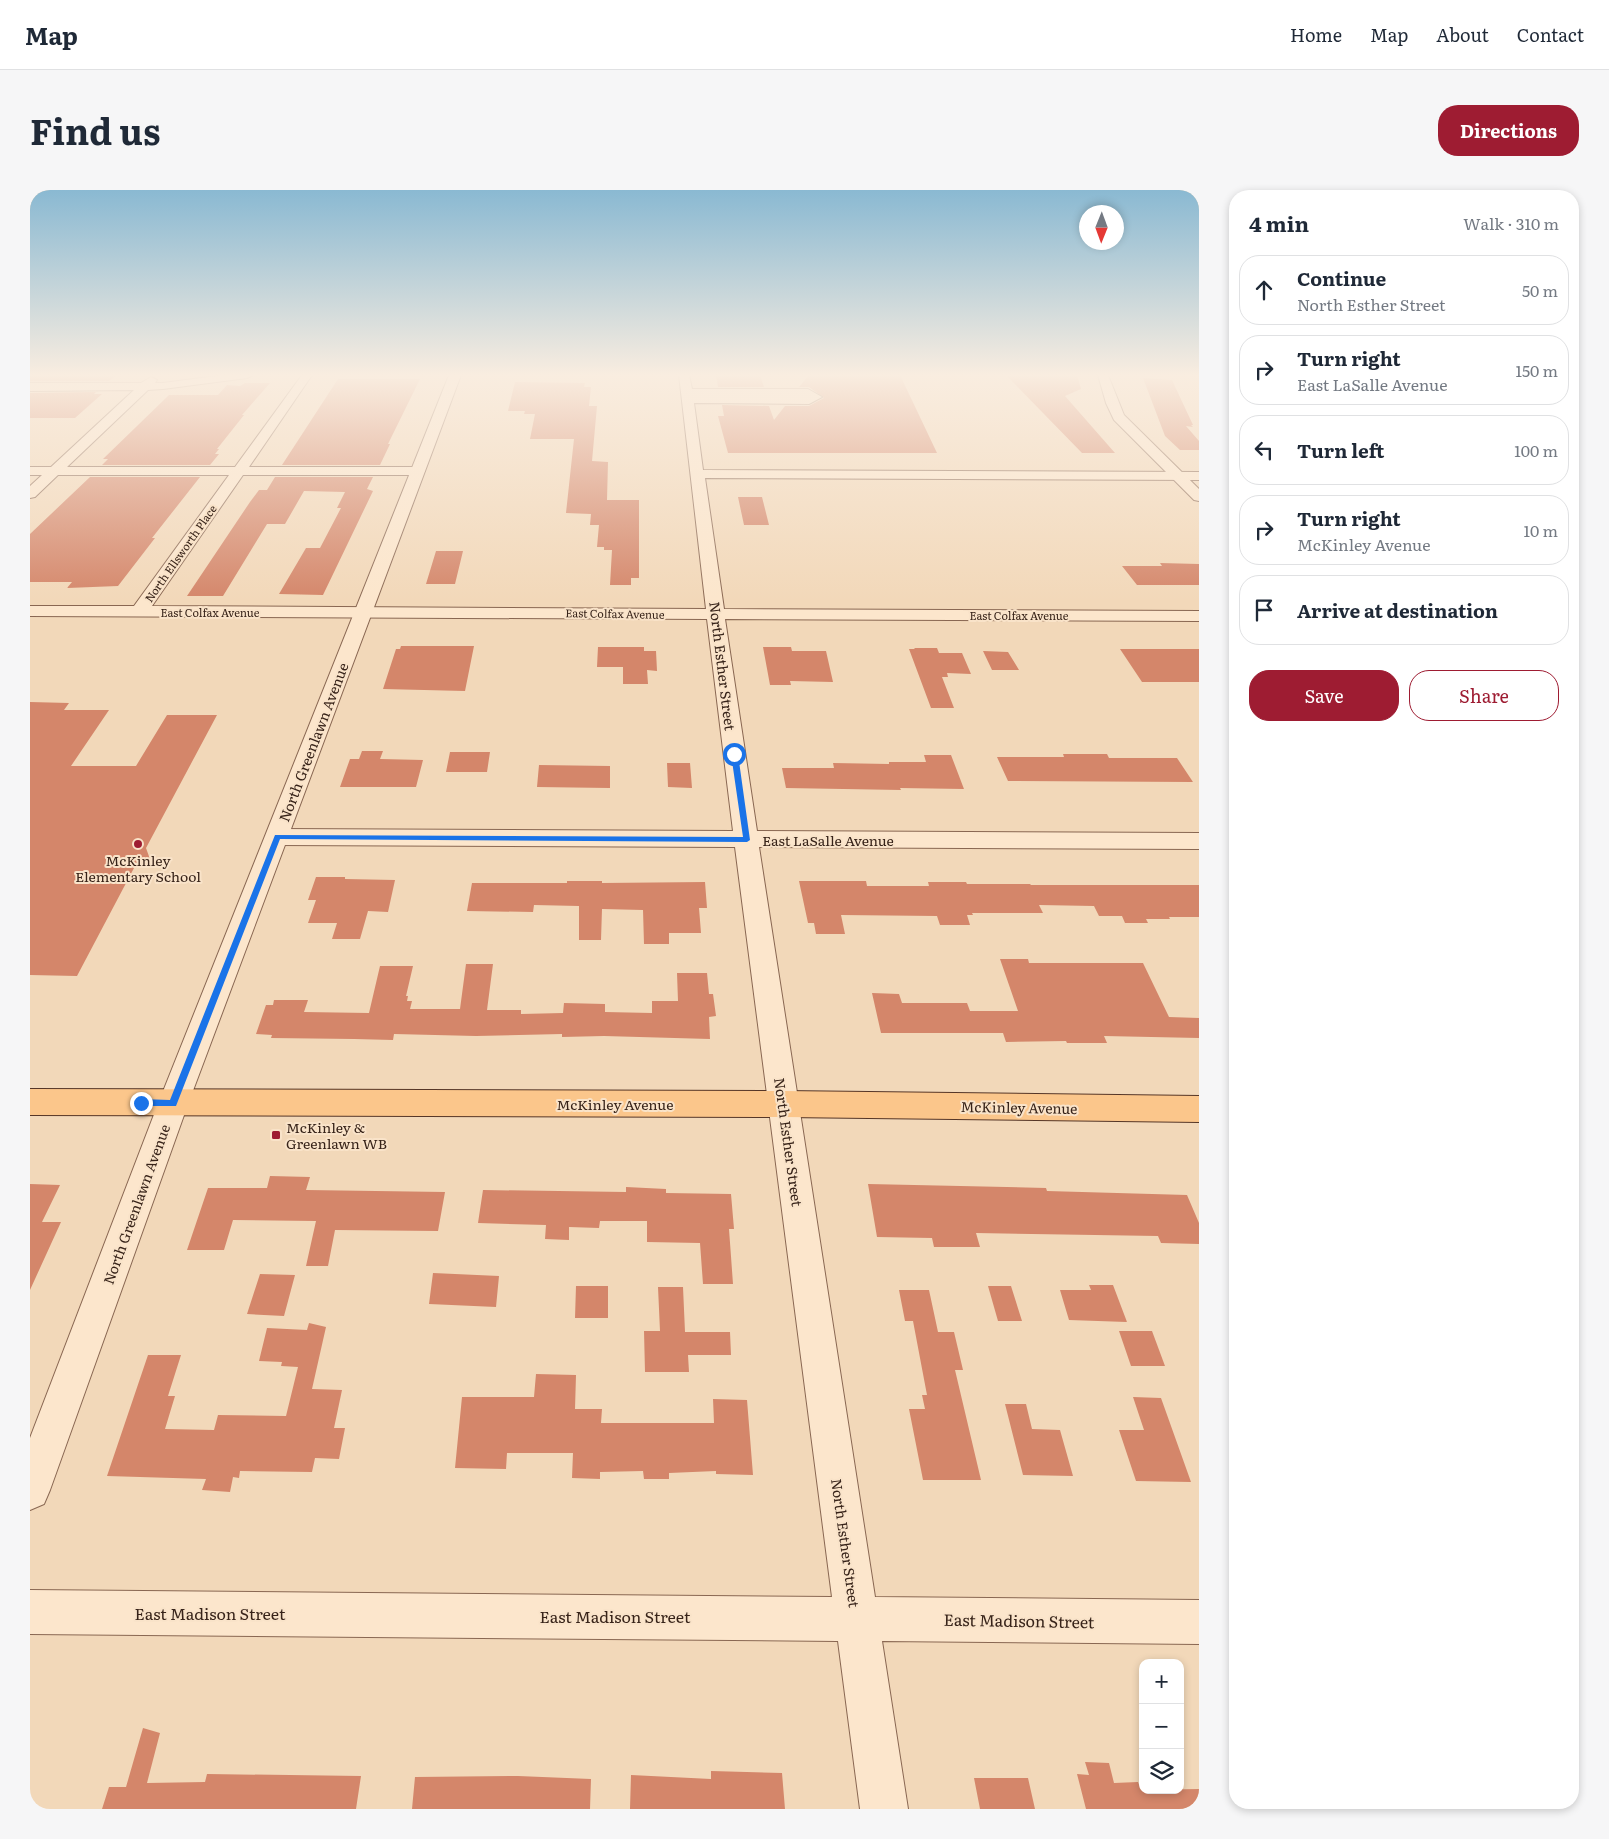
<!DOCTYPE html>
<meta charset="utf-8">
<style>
:root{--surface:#fff;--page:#f6f6f7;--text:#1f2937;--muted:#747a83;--line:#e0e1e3;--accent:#9e1c32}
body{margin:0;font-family:Literata,serif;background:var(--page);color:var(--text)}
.controls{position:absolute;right:15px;bottom:15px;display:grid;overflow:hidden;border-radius:10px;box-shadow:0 2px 8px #0003}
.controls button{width:45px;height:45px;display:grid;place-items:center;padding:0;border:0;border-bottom:1px solid var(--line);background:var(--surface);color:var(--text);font:25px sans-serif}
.compass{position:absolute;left:1049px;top:15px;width:45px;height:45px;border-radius:50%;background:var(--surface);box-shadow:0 2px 8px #0003;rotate:181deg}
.stop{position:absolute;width:15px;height:15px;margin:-11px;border:4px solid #1a73e8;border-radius:50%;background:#fff}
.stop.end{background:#1a73e8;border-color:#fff;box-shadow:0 1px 5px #0008}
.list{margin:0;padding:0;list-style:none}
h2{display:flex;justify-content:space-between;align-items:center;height:65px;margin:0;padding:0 20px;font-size:21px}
h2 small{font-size:16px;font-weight:400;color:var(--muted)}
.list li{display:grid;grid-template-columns:32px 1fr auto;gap:15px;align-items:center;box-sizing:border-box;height:70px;margin:0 10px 10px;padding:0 10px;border:1px solid var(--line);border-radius:20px}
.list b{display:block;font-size:19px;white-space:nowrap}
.list p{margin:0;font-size:16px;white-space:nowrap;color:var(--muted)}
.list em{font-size:16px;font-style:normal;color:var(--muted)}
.actions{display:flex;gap:10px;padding:15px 20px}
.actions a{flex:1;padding:11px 0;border:1px solid var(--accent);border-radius:20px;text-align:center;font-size:18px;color:var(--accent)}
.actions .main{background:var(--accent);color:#fff}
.icon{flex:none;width:28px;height:28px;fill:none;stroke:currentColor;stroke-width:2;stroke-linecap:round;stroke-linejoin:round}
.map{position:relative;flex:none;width:1169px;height:1619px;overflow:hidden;border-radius:20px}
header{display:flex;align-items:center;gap:30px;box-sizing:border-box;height:70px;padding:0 25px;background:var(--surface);border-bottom:1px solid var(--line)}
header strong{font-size:24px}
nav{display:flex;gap:28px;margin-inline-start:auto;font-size:18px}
.intro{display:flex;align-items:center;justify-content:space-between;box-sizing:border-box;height:120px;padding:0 30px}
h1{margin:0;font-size:35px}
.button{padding:12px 22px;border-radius:20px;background:var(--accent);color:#fff;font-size:18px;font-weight:700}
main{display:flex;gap:30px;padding:0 30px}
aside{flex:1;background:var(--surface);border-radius:20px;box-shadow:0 2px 8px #0003}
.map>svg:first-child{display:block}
.building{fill:#d4866a}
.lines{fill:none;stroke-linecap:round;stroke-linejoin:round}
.minor-casing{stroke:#896752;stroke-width:2}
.tertiary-casing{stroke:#896752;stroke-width:2}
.primary-casing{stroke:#563627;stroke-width:2}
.minor{fill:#fce6cc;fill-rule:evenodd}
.tertiary{fill:#fce6cc;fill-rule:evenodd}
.primary{fill:#fbc68b;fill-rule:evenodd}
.route{fill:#1a73e8}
.poi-dot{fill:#9e1c32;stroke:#f9e3c9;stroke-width:2}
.labels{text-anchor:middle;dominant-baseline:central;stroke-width:4;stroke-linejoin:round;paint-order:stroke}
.far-street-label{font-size:11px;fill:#372319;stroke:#f9e3c9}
.street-label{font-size:14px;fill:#372319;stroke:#f9e3c9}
.poi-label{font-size:14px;fill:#372319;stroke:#f9e3c9}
.near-street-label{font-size:16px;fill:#372319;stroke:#f9e3c9}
</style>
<header>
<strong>Map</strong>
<nav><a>Home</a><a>Map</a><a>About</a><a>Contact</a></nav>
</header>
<div class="intro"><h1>Find us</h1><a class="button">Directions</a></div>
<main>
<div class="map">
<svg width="1169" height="1619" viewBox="0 0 1169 1619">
<rect width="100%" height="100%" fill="#f2d8b9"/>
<!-- building -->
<path class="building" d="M0,185h87l-8,6h-79z
M686,185h44l4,12h-46z
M779,185h91l37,78h-209l-10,-37h6l-2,-11 47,1 5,14 11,-14h24l15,-8 -15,-11h-10z
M976,185h71l4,14 -16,7 50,57h-33z
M1113,188l29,2 21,45h-2l2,2 -7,-1 13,15v9h-19l-15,-14z
M308,189h82l-32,65h2l-10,21h-98z
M485,192l70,1 -1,4h7l-2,19h8l-5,55 16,1 -1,38h32v78h-8v7h-21l2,-35h-8v-3h-7l2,-22h-9l1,-11 -25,-1 8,-74h-44l5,-25h-11l1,-3h-17z
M215,193h25l-28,32h2l-27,34h2l-4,5h4l-9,11h-108l6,-6h-5l66,-64h49l9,-10 13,1z
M66,202l-2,2h8l-27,24h-45v-25z
M60,287h110l-48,61h3l-37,48 -51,2 5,-6h-42v-48z
M245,287h98l-6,12 6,2 -50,104 -44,-1 27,-46h14l21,-40h-4l8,-16 -41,-1 -19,33h-18l-44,72h-36l63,-94 9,-12h8z
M708,307h24l7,28h-25z
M406,361h27l-8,33h-29z
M1130,373l39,1v21h-62l-15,-19h40z
M371,456h73l-9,45 -82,-2 13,-40h4z
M568,457h46v4h12l1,20 -10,-1 1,14h-25v-17h-26z
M733,457h28l1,4h34l7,31 -43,-1 1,4h-21z
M884,458h23l2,5h23l9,21 -24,-1 1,4h-6l12,31h-23l-22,-59h6z
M1090,459h79v33h-57z
M953,461l25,1 11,18h-27z
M0,512l39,1 -5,7h45l-38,56h65l31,-51h50l-71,133 5,14 -17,6 -57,108 -47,-1z
M332,561h21l-3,8 43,1 -7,27h-76l10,-28h9z
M420,562h40l-3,20h-41z
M1033,564h44l2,4h68l16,24 -185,-1 -11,-24h67z
M894,565h27l13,34 -64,-1 1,2 -115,-2 -4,-20h52l-1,-5 56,1v-2h37z
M637,573h23l2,25 -24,-1z
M509,575l71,1v22l-73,-1z
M286,687h29v2l50,1 -7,32 -20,-1 -8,28h-28l5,-16h-29l8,-23h-8z
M537,691h35v2l103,-1 2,26h-8l2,25h-32v11h-25l-1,-34 -41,-1 -1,31h-22v-34l-45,-1 -1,7 -66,-1 5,-28h95z
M769,691h67l1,5h62l-1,-4h38l1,2h63l1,1h168v32h-30l1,2h-24l2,4h-23l-3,-7h-23l-5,-10 -55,-1 4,8h-71l1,2h-6l3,10h-30l-3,-9 -96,-1 4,19h-29l-2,-11h-6z
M970,769h28l1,4h114l26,54 30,1v20l-95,-2 3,7h-40l-1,-2 -60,1 -3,-9h-122l-9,-40 27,1 3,9h65l3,8h48z
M436,774h27l-6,46h34v4l42,-1 1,-10 41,1v8l47,1v-12h26l-1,-28h30l2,21h4l3,22 -7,1 1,22 -106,-3 -42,1v-3l-86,2 -82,-2 -1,6 -39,-1 -83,-1 1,-3 -16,-1 10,-29h7l1,-5h34l-4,12 65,1 11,-47h33l-7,30h2l-1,5h5l-2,8h50z
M240,986l40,1 -4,13 139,2 -7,39 -103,-1 -7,36h-22l10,-45 -83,-1 -9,30h-37l21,-62h59z
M0,994l30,1 -18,37h19l-31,68z
M838,994l178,4 1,3 140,4 12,28v21l-38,-1 -3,-7 -182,-3 4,14h-46l-2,-9 -55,-1z
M596,997l40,2v4l65,1 3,35h-5l4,55h-30l-3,-41 -53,-1v-21h-47l-1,7 -30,-1v13l-24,-1 1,-14 -68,-2 5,-33 143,2z
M403,1083l66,3 -3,31 -67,-3z
M230,1084l35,1 -11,41 -37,-2z
M1059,1095h24l14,37 -58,-2 -9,-30h31z
M546,1096h32v32h-33z
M958,1096h23l11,35h-24z
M628,1097h25l2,45h45l1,23h-43l1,17h-44l-1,-41h16z
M869,1100h30l9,42h16l9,38h-8l26,110h-58l-14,-71h16l-3,-14h5l-14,-74h-8z
M279,1133l17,4 -14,62 30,1 -8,38h11l-6,31 -24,-1 -3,14 -72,-1 -1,7 -6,-1 -3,15 -28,-2 4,-11 -99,-3 41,-121h33l-13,41h7l-10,33 49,1 4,-15 68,1 12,-49 -17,-1 1,-4 -23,-1 8,-33 40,2z
M1089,1141h33l13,35h-34z
M506,1184l40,1 -1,34h27l-1,14h113l-1,-24 34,1 6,75 -37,-1v-3l-47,2v6h-25l-1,-8 -43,1v7l-28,-1 1,-25h-66l-1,16 -51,-1 7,-71h72z
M1103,1207l28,1 30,84 -55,-1 -17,-51h25z
M975,1214h21l6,25 28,1 13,46 -50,-1z
M113,1538l17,5 -13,50 58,-1 2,-8 154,2 -5,33h-254l7,-22h17z
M1055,1572l24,1 5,20 24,-1 3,8 58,-1v20h-113l-9,-35 12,1z
M681,1581l71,2 3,36h-155l1,-34 80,4z
M488,1586l73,3 -1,30h-178l3,-32z
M944,1588h54l7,31h-55z"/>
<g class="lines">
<!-- minor casing -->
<g class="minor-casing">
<path id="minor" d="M194,185h29l-6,3 -84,11 -15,1 -81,77h168l67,-92h10l-63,92h169l7,4 -7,4h-175l-91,131 554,3 -27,-234h10l3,14h116l14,8 -13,7 -115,-1 9,67 496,2v8l-494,-2 19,131 475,2v10l-474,-2 32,212 442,2v16l-440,-2 116,750 324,3v44l-317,-3 26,168h-48l-22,-168 -808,-7v-44l802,7 -97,-750 -458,-2 -8,-3 -4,-5 4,-5 8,-3 456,2 -26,-212 -677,-3v-10h104l95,-131h-171l-23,22 -5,1v-12l12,-11h-12v-8h21l83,-77 -104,1v-8h111l10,-6 6,3 -2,3h8z
M143,901l11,4 4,9 -138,386 -6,14 -14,6v-72l128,-334 4,-9z"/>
</g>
<!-- tertiary casing -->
<g class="tertiary-casing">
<path id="tertiary" d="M419,185h12l-273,729 -4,9 -11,4 -11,-4 -4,-9z
M1068,185h10l16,40 75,74v12l-5,-1 -80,-80 -8,-17z"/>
</g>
<!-- primary casing -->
<g class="primary-casing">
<path id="primary" d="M0,899l754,2 415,5v26l-415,-5 -754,-2z"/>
</g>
<!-- minor -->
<use href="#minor" class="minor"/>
<!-- tertiary -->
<use href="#tertiary" class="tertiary"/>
<!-- primary -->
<use href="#primary" class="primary"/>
</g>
<!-- sky -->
<linearGradient id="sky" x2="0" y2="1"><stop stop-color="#8ab9d2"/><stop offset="0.45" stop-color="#f9ede0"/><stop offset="1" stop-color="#f9ede0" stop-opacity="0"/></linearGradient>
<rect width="1169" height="411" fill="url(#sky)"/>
<!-- route -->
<path class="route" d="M704,562l4,2 12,86 -3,2 -467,-3 -104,267h-38v-5l3,-2 29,1 105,-265 468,2 -12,-83z"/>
<!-- markers -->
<g class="poi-dot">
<circle cx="108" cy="654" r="5"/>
<rect x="241" y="940" width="10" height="10" rx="2.5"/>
</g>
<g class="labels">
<!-- far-street labels -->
<g class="far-street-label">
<text transform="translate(150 363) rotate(-55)">North Ellsworth Place</text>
<text x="180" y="422">East Colfax Avenue</text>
<text transform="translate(585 423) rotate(1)">East Colfax Avenue</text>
<text x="989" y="425">East Colfax Avenue</text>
</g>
<!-- street labels -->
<g class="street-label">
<text transform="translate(693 476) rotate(83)">North Esther Street</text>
<text transform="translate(283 552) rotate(-69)">North Greenlawn Avenue</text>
<text x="798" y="650">East LaSalle Avenue</text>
<text x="585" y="914">McKinley Avenue</text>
<text transform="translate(989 917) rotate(1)">McKinley Avenue</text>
<text transform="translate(759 952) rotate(82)">North Esther Street</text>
<text transform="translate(106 1014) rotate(-70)">North Greenlawn Avenue</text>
<text transform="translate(816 1353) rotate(82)">North Esther Street</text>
</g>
<!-- poi labels -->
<g class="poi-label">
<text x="108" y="670">McKinley<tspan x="108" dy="16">Elementary School</tspan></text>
<text x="256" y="937" text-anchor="start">McKinley &amp;<tspan x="256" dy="16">Greenlawn WB</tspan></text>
</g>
<!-- near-street labels -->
<g class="near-street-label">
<text x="180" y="1423">East Madison Street</text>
<text x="585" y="1426">East Madison Street</text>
<text transform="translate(989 1430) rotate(1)">East Madison Street</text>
</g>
</g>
</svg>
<div class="controls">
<button>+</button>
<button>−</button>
<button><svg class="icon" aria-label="layers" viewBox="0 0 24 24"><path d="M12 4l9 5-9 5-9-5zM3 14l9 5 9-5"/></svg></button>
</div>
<svg class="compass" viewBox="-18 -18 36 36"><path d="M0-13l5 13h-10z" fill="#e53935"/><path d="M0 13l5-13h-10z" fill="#747a83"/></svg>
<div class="stop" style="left:704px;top:564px"></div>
<div class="stop end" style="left:111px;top:913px"></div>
</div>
<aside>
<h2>4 min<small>Walk · 310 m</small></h2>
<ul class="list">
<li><svg class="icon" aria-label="ahead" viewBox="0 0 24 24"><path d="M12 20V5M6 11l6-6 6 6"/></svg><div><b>Continue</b><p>North Esther Street</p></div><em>50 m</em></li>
<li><svg class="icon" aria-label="right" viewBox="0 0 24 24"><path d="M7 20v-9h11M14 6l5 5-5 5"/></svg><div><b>Turn right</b><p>East LaSalle Avenue</p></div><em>150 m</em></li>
<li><svg class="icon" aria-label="left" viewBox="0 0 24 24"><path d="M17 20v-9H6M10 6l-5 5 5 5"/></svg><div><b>Turn left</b></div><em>100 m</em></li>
<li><svg class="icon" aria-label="right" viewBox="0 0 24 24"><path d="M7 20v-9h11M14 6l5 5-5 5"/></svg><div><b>Turn right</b><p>McKinley Avenue</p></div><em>10 m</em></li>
<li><svg class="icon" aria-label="arrive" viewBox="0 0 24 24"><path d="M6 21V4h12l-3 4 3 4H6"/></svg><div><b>Arrive at destination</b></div></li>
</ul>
<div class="actions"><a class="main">Save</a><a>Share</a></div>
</aside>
</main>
